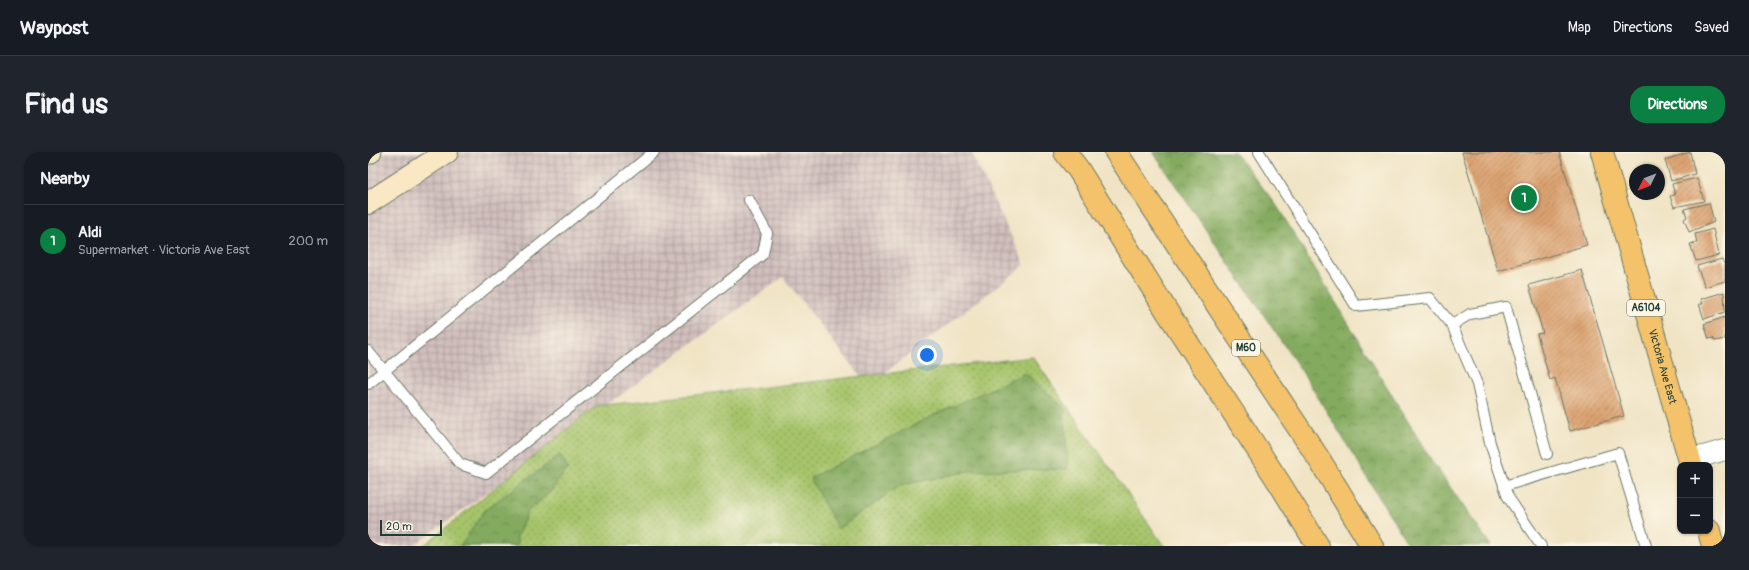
<!DOCTYPE html>
<meta charset="utf-8">
<style>
:root{--surface:#171b24;--page:#20242c;--text:#f1f3f6;--muted:#9ea1a6;--line:#363941;--accent:#0b8043}
body{margin:0;font-family:Pangolin,sans-serif;background:var(--page);color:var(--text)}
.controls{position:absolute;right:12px;bottom:12px;display:grid;overflow:hidden;border-radius:8px;box-shadow:0 1px 3px #0004}
.controls button{width:36px;height:36px;display:grid;place-items:center;padding:0;border:0;border-bottom:1px solid var(--line);background:var(--surface);color:var(--text);font:20px sans-serif}
.compass{position:absolute;left:1261px;top:12px;width:36px;height:36px;border-radius:50%;background:var(--surface);box-shadow:0 1px 3px #0004;rotate:227deg}
.scale{position:absolute;left:12px;bottom:10px;width:62px;box-sizing:border-box;padding-left:4px;border:2px solid #1f3d34;border-top:0;font-size:11px;line-height:14px;white-space:nowrap;color:#1f3d34;-webkit-text-stroke:3px #fcf5e5;paint-order:stroke}
.you{position:absolute;left:559px;top:203px;width:14px;height:14px;margin:-10px;border:3px solid #fff;border-radius:50%;background:#1a73e8;box-shadow:0 0 0 6px #1a73e833}
.badge{display:grid;place-items:center;width:26px;height:26px;border-radius:50%;background:var(--accent);color:#fff;font-size:13px;font-weight:700}
.pin{position:absolute;translate:-50% -50%;border:2px solid #fff;box-shadow:0 1px 4px #0006}
.list{margin:0;padding:0;list-style:none}
h2{display:flex;justify-content:space-between;align-items:center;height:52px;margin:0;padding:0 16px;font-size:17px}
h2 small{font-size:13px;font-weight:400;color:var(--muted)}
.list li{display:grid;grid-template-columns:26px 1fr auto;gap:12px;align-items:center;box-sizing:border-box;height:72px;padding:0 16px;border-top:1px solid var(--line)}
.list b{display:block;font-size:15px;white-space:nowrap}
.list p{margin:0;font-size:13px;white-space:nowrap;color:var(--muted)}
.list em{font-size:13px;font-style:normal;color:var(--muted)}
.map{position:relative;flex:none;width:1357px;height:394px;overflow:hidden;border-radius:16px}
header{display:flex;align-items:center;gap:24px;box-sizing:border-box;height:56px;padding:0 20px;background:var(--surface);border-bottom:1px solid var(--line)}
header strong{font-size:19px}
nav{display:flex;gap:22px;margin-inline-start:auto;font-size:14px}
.intro{display:flex;align-items:center;justify-content:space-between;box-sizing:border-box;height:96px;padding:0 24px}
h1{margin:0;font-size:28px}
.button{padding:10px 18px;border-radius:16px;background:var(--accent);color:#fff;font-size:14px;font-weight:700}
main{display:flex;gap:24px;padding:0 24px}
aside{flex:1;background:var(--surface);border-radius:16px;box-shadow:0 1px 3px #0004}
.map>svg:first-child{display:block}
.industrial{fill:url(#industrial-grid)}
.grass{fill:url(#grass-dots);stroke:#628050}
.forest{fill:url(#forest-crowns);stroke:#52744a}
.building{fill:url(#building-hatch)}
.lines{fill:none;stroke-linecap:round;stroke-linejoin:round}
.service-casing{stroke:#687767;stroke-width:12}
.minor-casing{stroke:#687767;stroke-width:22}
.secondary-casing{stroke:#687767;stroke-width:24}
.primary-casing{stroke:#687767;stroke-width:24}
.motorway-casing{stroke:#687767;stroke-width:24}
.service{stroke:#fff;stroke-width:10}
.minor{stroke:#fff;stroke-width:20}
.secondary{stroke:#fae7c3;stroke-width:22}
.primary{stroke:#f3c26a;stroke-width:22}
.motorway{stroke:#f3c26a;stroke-width:22}
.labels{text-anchor:middle;dominant-baseline:central;stroke-width:3.5;stroke-linejoin:round;paint-order:stroke}
.shield{fill:#fcf5e5;stroke:#617469;stroke-width:1}
.shield-label{font-size:10px;font-weight:bold;fill:#1f3d34}
.street-label{font-size:11px;fill:#1f3d34;stroke:#fcf5e5}
</style>
<header>
<strong>Waypost</strong>
<nav><a>Map</a><a>Directions</a><a>Saved</a></nav>
</header>
<div class="intro"><h1>Find us</h1><a class="button">Directions</a></div>
<main>
<aside>
<h2>Nearby<small></small></h2>
<ul class="list">
<li><span class="badge">1</span><div><b>Aldi</b><p>Supermarket · Victoria Ave East</p></div><em>200 m</em></li>
</ul>
</aside>
<div class="map">
<svg width="1357" height="394" viewBox="0 0 1357 394">
<defs>
<pattern id="industrial-grid" width="8" height="8" patternUnits="userSpaceOnUse"><rect width="8" height="8" fill="#d1bfbe"/><path d="M0 4h8M4 0v8" fill="none" stroke="#a99c9b"/></pattern>
<pattern id="grass-dots" width="8" height="8" patternUnits="userSpaceOnUse"><rect width="8" height="8" fill="#a6c46b"/><path d="M2 2h.1M6 6h.1" fill="none" stroke="#87a059" stroke-width="1.8" stroke-linecap="round"/></pattern>
<pattern id="forest-crowns" width="20" height="18" patternUnits="userSpaceOnUse"><rect width="20" height="18" fill="#84aa5f"/><path d="M2 6a3 3 0 1 1 6 0M12 15a3 3 0 1 1 6 0" fill="none" stroke="#6b8c4f"/></pattern>
<pattern id="building-hatch" width="6" height="6" patternUnits="userSpaceOnUse"><rect width="6" height="6" fill="#dca371"/><path d="M-1 1l2-2M0 6l6-6M5 7l2-2" fill="none" stroke="#b2865e"/></pattern>
</defs>
<rect width="100%" height="100%" fill="#fcf5e5"/>
<filter id="ink" filterUnits="userSpaceOnUse"><feTurbulence type="fractalNoise" baseFrequency=".025" numOctaves="2"/><feDisplacementMap in="SourceGraphic" scale="8" xChannelSelector="R" yChannelSelector="G"/><feConvolveMatrix kernelMatrix="1 2 1 2 8 2 1 2 1" color-interpolation-filters="sRGB"/></filter>
<filter id="wash" filterUnits="userSpaceOnUse"><feTurbulence type="fractalNoise" baseFrequency=".012" numOctaves="4" result="noise"/><feDisplacementMap in="SourceGraphic" scale="16" xChannelSelector="R" yChannelSelector="G"/><feGaussianBlur stdDeviation="0.9" result="paint"/><feColorMatrix in="noise" values="0 0 0 0 0 0 0 0 0 0 0 0 0 0 0 0 0 1.4 0 .05"/><feComposite in="paint" operator="in"/></filter>
<g filter="url(#wash)">
<rect width="100%" height="100%" fill="#f0e4c5"/>
<!-- industrial -->
<path class="industrial" d="M0,0h603l54,113 -157,121 -85,-109 -370,269h-45z"/>
<!-- grass -->
<path class="grass" d="M665,205l131,189h-741l173,-140z"/>
<!-- forest -->
<path class="forest" d="M785,0h82l42,54 155,255 59,85h-82l-106,-173z
M657,221l39,35 4,61 -99,2 -70,15 -61,43 -28,-51 116,-59z
M192,303l8,14 -19,24 -21,18 -11,25v10h-57l25,-36z"/>
<g id="blocks">
<!-- building -->
<path class="building" d="M1094,0h97l28,93 -89,26z
M1322,0l5,22 -24,7 -6,-21z
M1329,26l7,23 -30,6 -4,-11 5,-1 -3,-11z
M1341,51l5,19 -25,10 -5,-13 3,-2 -3,-8z
M1345,77l6,26 -23,6 -6,-17 7,-1 -2,-9z
M1354,107l3,7v15l-20,6 -8,-21z
M1214,118l42,146 -54,15 -15,-53 -5,2 -13,-46 6,-1 -14,-48z
M1356,140l1,20 -21,7 -5,-15h4l-2,-5z
M1357,165v22l-10,2 -2,-3 -4,1 -5,-15z"/>
</g>
</g>
<g filter="url(#ink)">
<use href="#blocks" fill-opacity="0" stroke="#687767" stroke-width="1"/>
<g class="lines">
<!-- service casing -->
<g class="service-casing">
<path id="service" d="M891,0l97,154 74,-8 22,27 25,59 13,59 18,54 33,49
M1084,173l18,-11 36,-7 41,147
M0,199l92,113 26,9 277,-219 4,-21 -18,-33
M0,232l286,-232
M1136,334l114,-33 28,93"/>
</g>
<!-- minor casing -->
<g class="minor-casing">
<path id="minor" d="M1321,308l36,-10"/>
</g>
<!-- secondary casing -->
<g class="secondary-casing">
<path id="secondary" d="M0,1l2,-1
M0,51l79,-51"/>
</g>
<!-- primary casing -->
<g class="primary-casing">
<g id="primary">
<path id="s1" d="M1234,0l89,313"/>
<path d="M1341,379l4,15"/>
</g>
</g>
<!-- motorway casing -->
<g class="motorway-casing">
<path id="motorway" d="M697,0l13,17 90,144 112,171 38,62
M748,0l203,307 53,87"/>
</g>
<!-- service -->
<use href="#service" class="service"/>
<!-- minor -->
<use href="#minor" class="minor"/>
<!-- secondary -->
<use href="#secondary" class="secondary"/>
<!-- primary -->
<use href="#primary" class="primary"/>
<!-- motorway -->
<use href="#motorway" class="motorway"/>
</g>
</g>
<g class="labels">
<!-- shield labels -->
<g class="shield">
<rect x="1259" y="148" width="38" height="16" rx="3"/>
<rect x="864" y="188" width="28" height="16" rx="3"/>
</g>
<g class="shield-label">
<text x="1278" y="156">A6104</text>
<text x="878" y="196">M60</text>
</g>
<!-- street labels -->
<g class="street-label">
<text stroke="none"><textPath href="#s1" startOffset="223">Victoria Ave East</textPath></text>
</g>
</g>
</svg>
<div class="controls">
<button>+</button>
<button>−</button>
</div>
<svg class="compass" viewBox="-18 -18 36 36"><path d="M0-13l5 13h-10z" fill="#e53935"/><path d="M0 13l5-13h-10z" fill="#9ea1a6"/></svg>
<div class="scale">20 m</div>
<div class="you"></div>
<div class="pin badge" style="left:1156px;top:46px">1</div>
</div>
</main>
